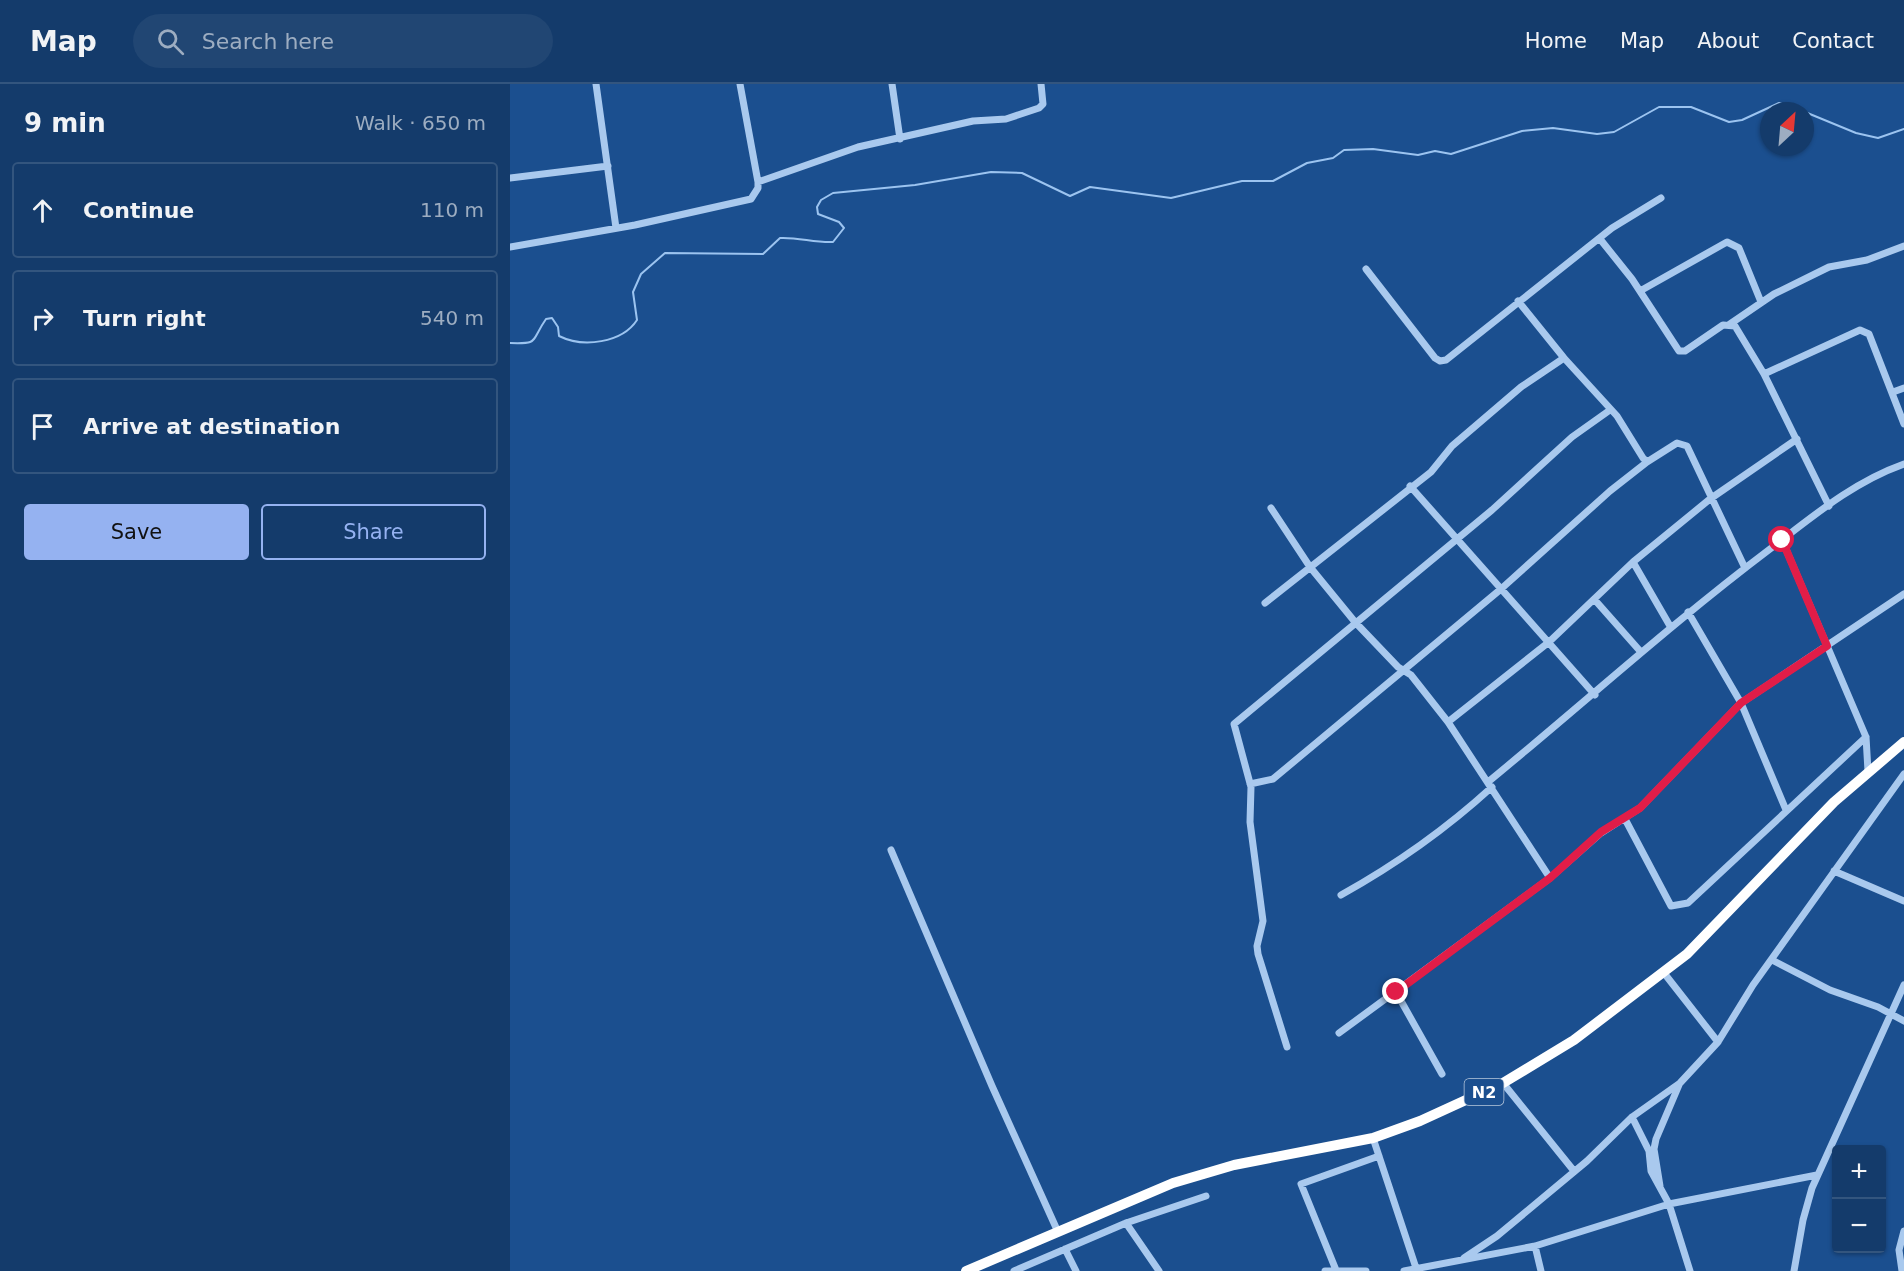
<!DOCTYPE html>
<meta charset="utf-8">
<style>
:root{--surface:#143b6b;--page:#214673;--text:#f1f3f6;--muted:#9dadc1;--line:#33557e;--accent:#95b2f1}
body{margin:0;font-family:"DejaVu Sans",sans-serif;background:var(--page);color:var(--text)}
.controls{position:absolute;right:18px;bottom:18px;display:grid;overflow:hidden;border-radius:6px;box-shadow:0 2px 4px #0004}
.controls button{width:54px;height:54px;display:grid;place-items:center;padding:0;border:0;border-bottom:2px solid var(--line);background:var(--surface);color:var(--text);font:30px sans-serif}
.compass{position:absolute;left:1250px;top:18px;width:54px;height:54px;border-radius:50%;background:var(--surface);box-shadow:0 2px 4px #0004;rotate:26deg}
.stop{position:absolute;width:18px;height:18px;margin:-14px;border:4px solid #e11d48;border-radius:50%;background:#fff}
.stop.end{background:#e11d48;border-color:#fff;box-shadow:0 2px 6px #0008}
.list{margin:0;padding:0;list-style:none}
h2{display:flex;justify-content:space-between;align-items:center;height:78px;margin:0;padding:0 24px;font-size:26px}
h2 small{font-size:20px;font-weight:400;color:var(--muted)}
.list li{display:grid;grid-template-columns:39px 1fr auto;gap:18px;align-items:center;box-sizing:border-box;height:96px;margin:0 12px 12px;padding:0 12px;border:2px solid var(--line);border-radius:6px}
.list b{display:block;font-size:22px;white-space:nowrap}
.list em{font-size:20px;font-style:normal;color:var(--muted)}
.actions{display:flex;gap:12px;padding:18px 24px}
.actions a{flex:1;padding:14px 0;border:2px solid var(--accent);border-radius:6px;text-align:center;font-size:21px;color:var(--accent)}
.actions .main{background:var(--accent);color:#111}
.icon{flex:none;width:33px;height:33px;fill:none;stroke:currentColor;stroke-width:2;stroke-linecap:round;stroke-linejoin:round}
.map{position:relative;flex:none;width:1394px;height:1187px;overflow:hidden}
header{display:flex;align-items:center;gap:36px;box-sizing:border-box;height:84px;padding:0 30px;background:var(--surface);border-bottom:2px solid var(--line)}
header strong{font-size:28px}
nav{display:flex;gap:33px;margin-inline-start:auto;font-size:21px}
.search{width:420px;height:54px;background:var(--page);display:flex;align-items:center;gap:15px;box-sizing:border-box;padding:0 21px;border-radius:33px;color:var(--muted);font-size:22px}
main{display:flex}
aside{flex:1;background:var(--surface)}
.map>svg:first-child{display:block}
.lines{fill:none;stroke-linecap:round;stroke-linejoin:round}
.stream{stroke:#9cc4f0;stroke-width:2}
.minor{stroke:#a9c9ee;stroke-width:7}
.highway{stroke:#fff;stroke-width:10}
.route{stroke:#e11d48;stroke-width:8}
.labels{text-anchor:middle;dominant-baseline:central;stroke-width:6;stroke-linejoin:round;paint-order:stroke}
.shield{fill:#1b4f8f;stroke:#bbcadd;stroke-width:1.5}
.shield-label{font-size:16px;font-weight:bold;fill:#fff}
</style>
<header>
<strong>Map</strong>
<div class="search"><svg class="icon" aria-label="search" viewBox="0 0 24 24"><circle cx="10" cy="10" r="6"/><path d="M15 15l6 6"/></svg>Search here</div>
<nav><a>Home</a><a>Map</a><a>About</a><a>Contact</a></nav>
</header>
<main>
<aside>
<h2>9 min<small>Walk · 650 m</small></h2>
<ul class="list">
<li><svg class="icon" aria-label="ahead" viewBox="0 0 24 24"><path d="M12 20V5M6 11l6-6 6 6"/></svg><div><b>Continue</b></div><em>110 m</em></li>
<li><svg class="icon" aria-label="right" viewBox="0 0 24 24"><path d="M7 20v-9h11M14 6l5 5-5 5"/></svg><div><b>Turn right</b></div><em>540 m</em></li>
<li><svg class="icon" aria-label="arrive" viewBox="0 0 24 24"><path d="M6 21V4h12l-3 4 3 4H6"/></svg><div><b>Arrive at destination</b></div></li>
</ul>
<div class="actions"><a class="main">Save</a><a>Share</a></div>
</aside>
<div class="map">
<svg width="1394" height="1187" viewBox="0 0 1394 1187">
<rect width="100%" height="100%" fill="#1b4f8f"/>
<g class="lines">
<!-- stream -->
<path class="stream" d="M1295,28l51,21 22,5 26,-9
M0,259c30,1 20,-1 36,-24l6,-1 6,9 1,9c24,12 63,7 78,-16l-4,-28 8,-18 24,-21 98,1 17,-16c18,-1 35,5 53,4l11,-14 -5,-6 -21,-8 -1,-7 4,-7 12,-7 82,-8 76,-13 31,1 48,23 20,-9 81,11 71,-17h31l34,-18 26,-5 11,-8 29,-1 45,6 17,-4 16,3 71,-23 31,-3 44,6 17,-2 45,-25h32l38,15 13,-2 37,-17 25,8"/>
<!-- minor -->
<path class="minor" d="M86,0l20,144
M382,0l8,55
M0,94l98,-12
M248,98l100,-35 115,-26 33,-2 33,-11 4,-4 -2,-20
M1090,155l32,40 47,72h6l38,-26 12,1 29,48 65,132
M0,163l125,-22 116,-26 7,-11v-6l-18,-98
M856,185l69,89 5,3 6,-1 166,-132 49,-30
M1130,207l87,-49 12,6 22,54
M1008,217l46,57 53,58 26,42 4,4 30,-19 10,3 58,122
M1220,240l44,-30 55,-27 38,-7 37,-14
M1254,290l96,-44 9,4 35,90
M1383,308l11,-4
M900,402l185,209
M761,424l39,59 45,55 43,45 13,8 37,47 102,156
M1272,456l84,197 2,34
M1123,478l37,64
M1084,515l46,52
M755,519l166,-131 21,-26 69,-59 43,-29
M1178,528l53,91 45,107
M938,638l101,-80 84,-80 77,-63 87,-60
M978,698c95,-78 184,-159 282,-233 42,-32 83,-67 134,-85
M740,700l23,-5 228,-190 109,-98 37,-29
M1115,735l46,87 17,-3 178,-166
M381,766l101,236 66,146
M1324,787l70,30
M831,811c54,-30 105,-66 151,-108
M1262,876l58,30 48,17 26,14
M1154,889l54,69
M886,908l46,82
M829,949l211,-155 51,-45 39,-25 101,-105 163,-109
M777,963l-29,-93 -1,-8 6,-25 -13,-99 1,-35 -17,-63 258,-214 80,-73 38,-27
M993,999l71,88
M1122,1033l17,34 2,20 18,33 21,67
M863,1054l43,130
M1150,1102l-6,-37 2,-10 23,-54
M616,1139l33,48
M1025,1162l6,25
M555,1165l11,22
M954,1174l33,-22 90,-75 45,-44 48,-34 38,-41 35,-57 151,-211
M826,1186l-35,-86 78,-28
M504,1187l112,-48 80,-27
M815,1187h41
M894,1187l131,-25 134,-42 148,-29
M1284,1187l9,-51 9,-32 92,-203
M1392,1187l-3,-21 5,-19"/>
<!-- highway -->
<path class="highway" d="M456,1187l207,-88 61,-18 139,-27 47,-17 83,-38 71,-43 113,-86 147,-152 70,-60"/>
</g>
<g class="lines">
<!-- route -->
<path class="route" d="M886,908l154,-114 51,-46 39,-24 101,-105 86,-57 -45,-106"/>
</g>
<g class="labels">
<!-- shield labels -->
<rect class="shield" x="954.5" y="995" width="39" height="26" rx="4.5"/>
<g class="shield-label">
<text x="974" y="1008">N2</text>
</g>
</g>
</svg>
<div class="controls">
<button>+</button>
<button>−</button>
</div>
<svg class="compass" viewBox="-18 -18 36 36"><path d="M0-13l5 13h-10z" fill="#e53935"/><path d="M0 13l5-13h-10z" fill="#9dadc1"/></svg>
<div class="stop" style="left:1272px;top:456px"></div>
<div class="stop end" style="left:886px;top:908px"></div>
</div>
</main>
